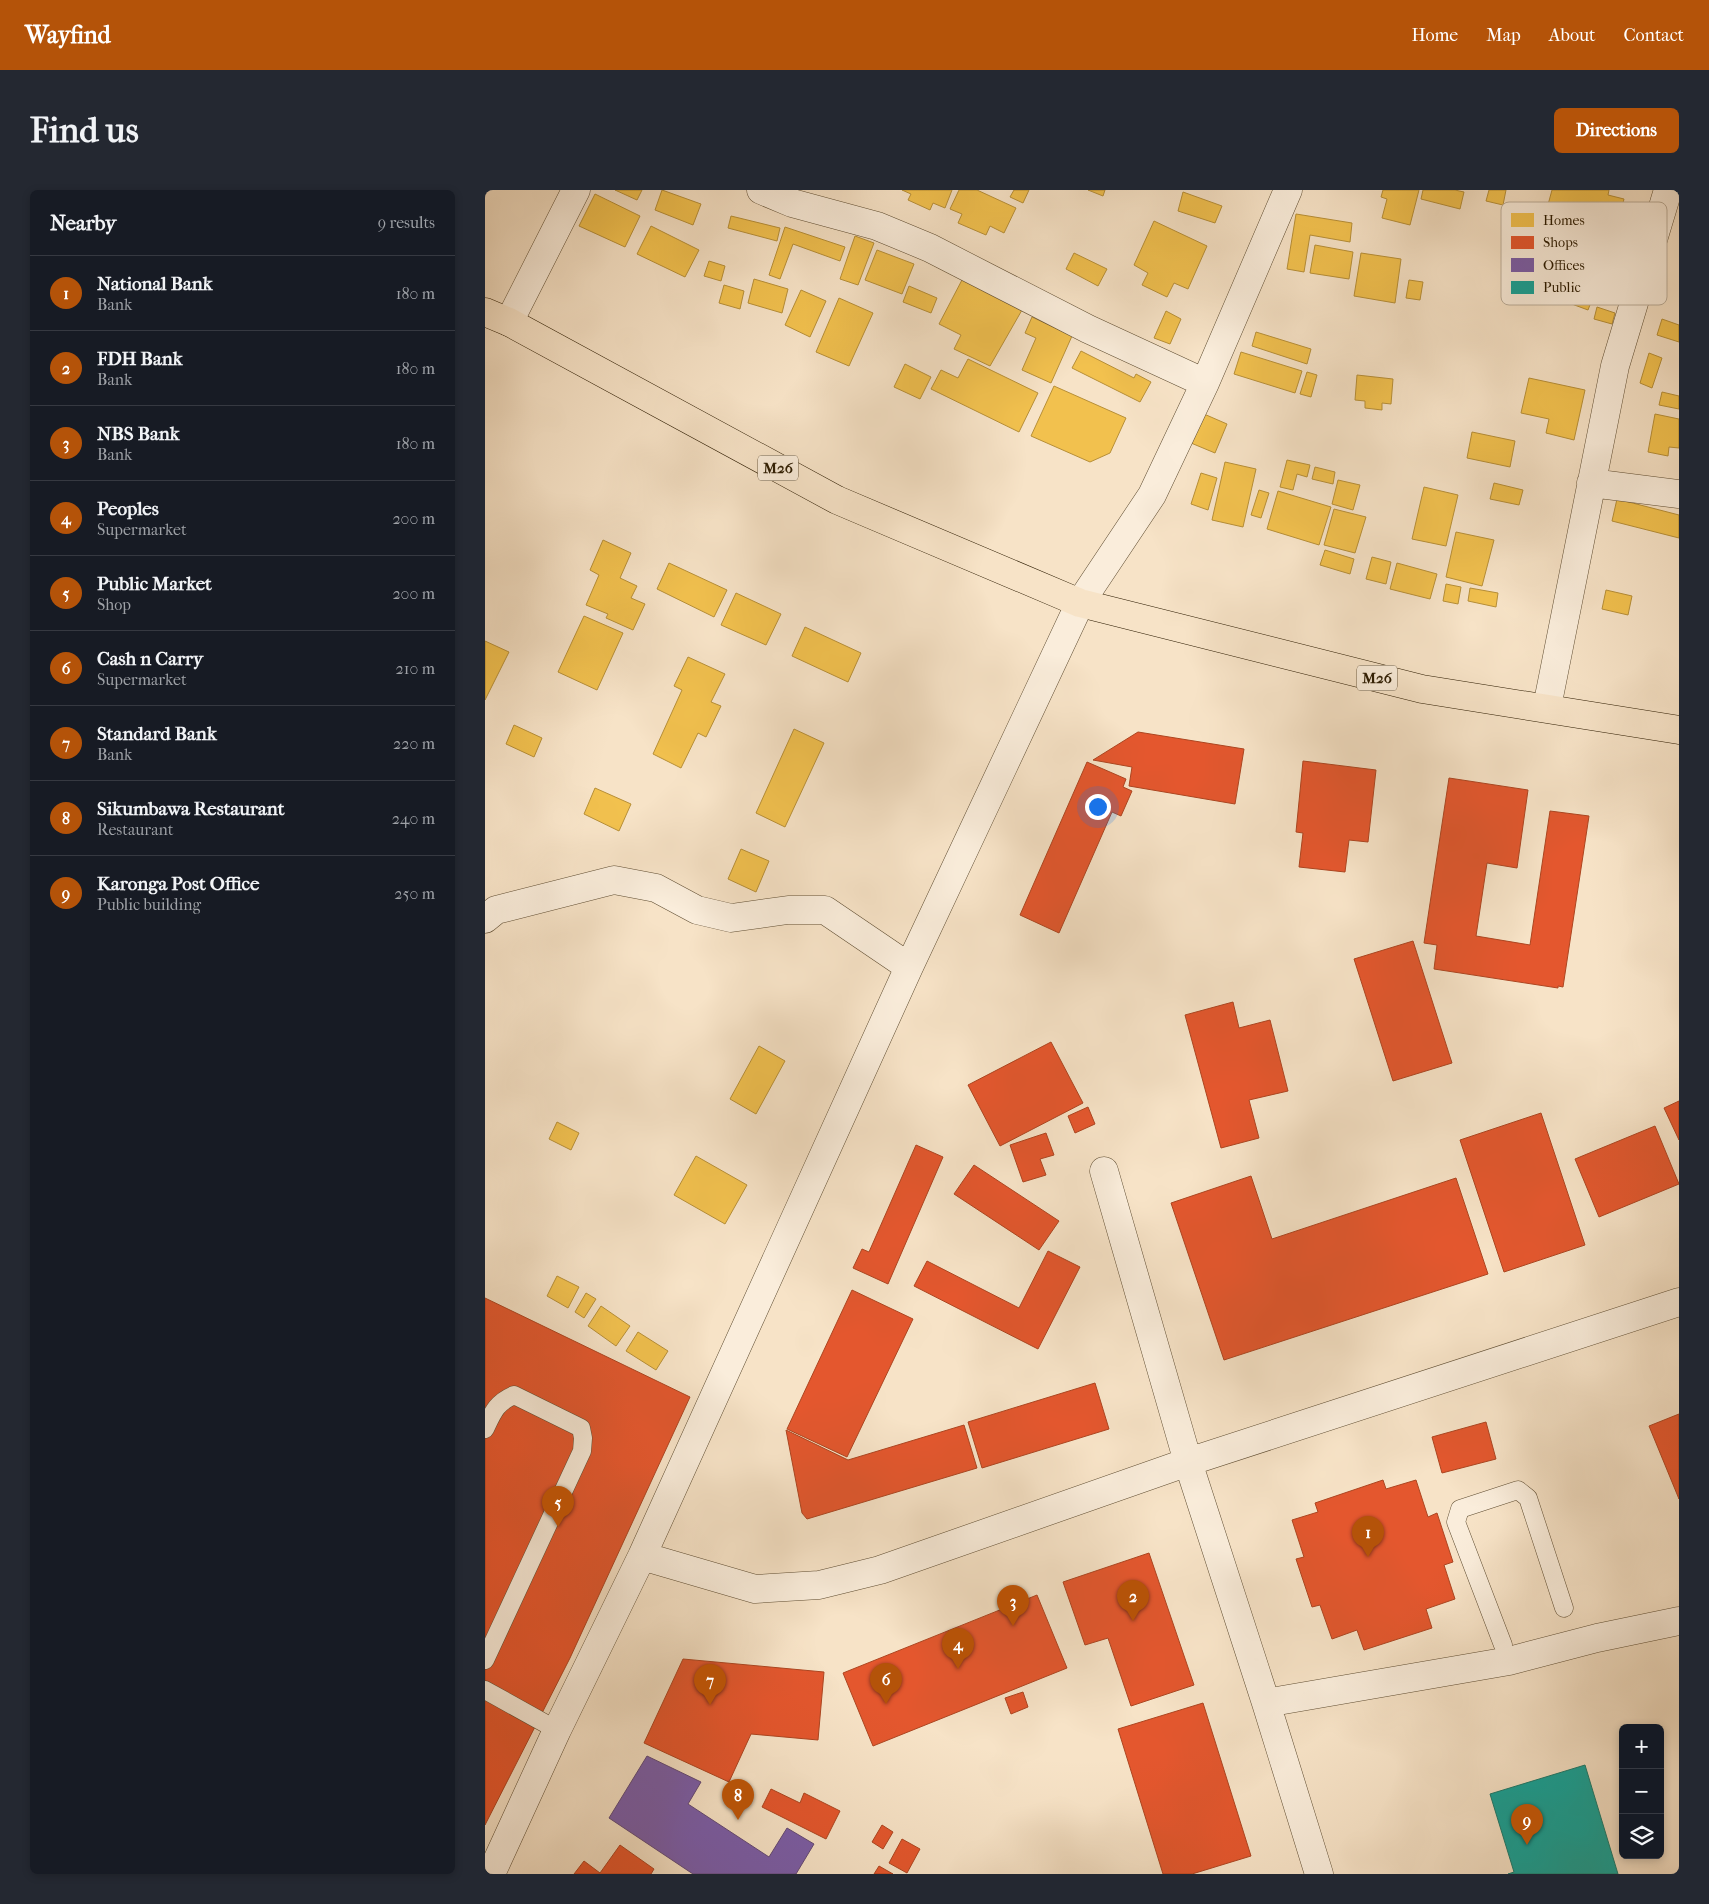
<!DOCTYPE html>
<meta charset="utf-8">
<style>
:root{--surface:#171b24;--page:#242831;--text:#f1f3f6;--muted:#9ea1a6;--line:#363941;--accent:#b45309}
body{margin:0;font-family:"IM FELL French Canon",serif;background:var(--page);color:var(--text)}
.controls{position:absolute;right:15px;bottom:15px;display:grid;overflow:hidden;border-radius:8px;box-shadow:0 2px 8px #0003}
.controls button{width:45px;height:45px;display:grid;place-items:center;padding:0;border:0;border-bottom:1px solid var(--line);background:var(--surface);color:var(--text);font:25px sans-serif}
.you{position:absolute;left:612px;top:616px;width:18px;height:18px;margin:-12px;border:4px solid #fff;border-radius:50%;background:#1a73e8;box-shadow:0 0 0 8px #1a73e833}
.badge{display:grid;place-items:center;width:32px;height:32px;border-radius:50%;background:var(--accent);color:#fff;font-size:16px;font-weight:700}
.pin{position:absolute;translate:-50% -41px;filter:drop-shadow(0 1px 2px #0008)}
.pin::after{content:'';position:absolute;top:26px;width:18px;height:15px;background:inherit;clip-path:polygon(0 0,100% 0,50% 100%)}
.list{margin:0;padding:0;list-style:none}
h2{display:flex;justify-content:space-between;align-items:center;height:65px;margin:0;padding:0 20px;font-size:21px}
h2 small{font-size:16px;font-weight:400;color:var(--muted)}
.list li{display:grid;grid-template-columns:32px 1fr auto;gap:15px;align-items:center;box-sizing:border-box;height:75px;padding:0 20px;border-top:1px solid var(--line)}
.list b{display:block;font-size:19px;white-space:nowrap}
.list p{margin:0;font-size:16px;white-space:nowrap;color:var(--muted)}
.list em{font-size:16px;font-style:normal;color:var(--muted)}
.icon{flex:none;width:28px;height:28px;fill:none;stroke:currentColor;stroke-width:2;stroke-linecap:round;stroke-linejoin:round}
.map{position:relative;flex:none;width:1194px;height:1684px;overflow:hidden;border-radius:8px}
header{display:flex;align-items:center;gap:30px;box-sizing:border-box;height:70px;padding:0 25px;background:var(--accent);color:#fff}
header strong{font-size:24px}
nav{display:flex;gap:28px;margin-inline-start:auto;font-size:18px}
.intro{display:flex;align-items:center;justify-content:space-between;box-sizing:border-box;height:120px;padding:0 30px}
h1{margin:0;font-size:35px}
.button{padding:12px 22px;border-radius:8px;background:var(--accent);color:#fff;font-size:18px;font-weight:700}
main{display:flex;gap:30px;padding:0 30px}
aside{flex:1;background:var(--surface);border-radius:8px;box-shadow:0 2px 8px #0003}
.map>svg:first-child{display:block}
.homes{fill:#f2c14e;stroke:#b78f37}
.shops{fill:#e4572e;stroke:#ad4520}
.offices{fill:#7b5ea7;stroke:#634a75}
.public{fill:#17a398;stroke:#1d7a6b}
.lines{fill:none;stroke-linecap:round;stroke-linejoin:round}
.service-casing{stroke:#5f4d32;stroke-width:19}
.minor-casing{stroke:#5f4d32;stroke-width:29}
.primary-casing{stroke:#2c1b01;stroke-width:29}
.service{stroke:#faeddb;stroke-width:18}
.minor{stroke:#faeddb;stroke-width:28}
.primary{stroke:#f7e3c7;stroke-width:28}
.labels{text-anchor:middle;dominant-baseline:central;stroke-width:5;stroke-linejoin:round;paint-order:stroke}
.shield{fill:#faeddb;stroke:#6a5a42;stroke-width:1}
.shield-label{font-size:15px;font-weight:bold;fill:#2c1b01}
.key{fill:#faeddb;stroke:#bcae9a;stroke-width:1}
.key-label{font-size:14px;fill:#2c1b01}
</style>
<header>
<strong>Wayfind</strong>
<nav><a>Home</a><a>Map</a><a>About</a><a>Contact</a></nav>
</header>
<div class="intro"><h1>Find us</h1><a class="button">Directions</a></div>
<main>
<aside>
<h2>Nearby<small>9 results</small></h2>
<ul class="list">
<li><span class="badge">1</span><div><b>National Bank</b><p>Bank</p></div><em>180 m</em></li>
<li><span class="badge">2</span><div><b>FDH Bank</b><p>Bank</p></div><em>180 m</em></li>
<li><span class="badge">3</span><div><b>NBS Bank</b><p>Bank</p></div><em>180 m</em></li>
<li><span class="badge">4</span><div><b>Peoples</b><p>Supermarket</p></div><em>200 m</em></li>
<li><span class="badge">5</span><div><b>Public Market</b><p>Shop</p></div><em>200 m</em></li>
<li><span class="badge">6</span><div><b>Cash n Carry</b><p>Supermarket</p></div><em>210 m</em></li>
<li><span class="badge">7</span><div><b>Standard Bank</b><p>Bank</p></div><em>220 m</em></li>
<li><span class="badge">8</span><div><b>Sikumbawa Restaurant</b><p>Restaurant</p></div><em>240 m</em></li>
<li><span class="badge">9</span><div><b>Karonga Post Office</b><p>Public building</p></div><em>250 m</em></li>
</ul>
</aside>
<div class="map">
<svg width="1194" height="1684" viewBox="0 0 1194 1684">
<rect width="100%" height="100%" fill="#f7e3c7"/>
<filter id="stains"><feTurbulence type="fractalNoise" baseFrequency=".004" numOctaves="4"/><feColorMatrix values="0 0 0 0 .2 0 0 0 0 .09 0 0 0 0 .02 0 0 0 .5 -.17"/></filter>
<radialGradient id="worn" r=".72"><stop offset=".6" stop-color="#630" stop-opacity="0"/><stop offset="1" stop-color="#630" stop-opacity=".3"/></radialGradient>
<!-- homes -->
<path class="homes" d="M130,0h27l-5,10z
M177,0l39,14 -8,21 -38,-15z
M417,0h50l-7,18 -12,-5 -3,7 -22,-10 3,-6z
M474,0h18l39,18 -12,25 -14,-7 -4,9 -28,-12 4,-9 -12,-5z
M529,0h15l-6,13 -13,-6z
M603,0h17l-2,6z
M898,0h36l-9,35 -28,-7 5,-19 -6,-2z
M938,0h32l9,2 -4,17 -39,-10z
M1004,0h17l-3,15 -17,-4z
M1067,0h57l-1,5 16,4 -11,43 -70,-19z
M698,2l39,14 -7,17 -37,-12z
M110,4l45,22 -15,31 -46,-21z
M811,24l56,9 -2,19 -40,-7 -6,37 -17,-3z
M246,26l49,12 -3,13 -49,-13z
M669,31l53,25 -19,43 -14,-6 -7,14 -25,-12 6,-12 -14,-8z
M166,36l48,24 -14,27 -48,-23z
M300,37l60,20 -5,14 -47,-17 -13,35 -11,-4z
M370,46l19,7 -16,42 -18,-6z
M830,55l38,7 -4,27 -39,-6z
M392,60l37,14 -12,30 -37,-14z
M589,63l33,16 -9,17 -32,-17z
M876,63l40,6 -6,44 -41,-7z
M1093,63l28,10 -18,47 -27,-10z
M224,71l16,5 -4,15 -17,-5z
M478,88l59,32 -32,56 -36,-17 7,-14 -22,-11z
M269,89l34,10 -6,24 -34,-10z
M924,90l14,2 -3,18 -14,-2z
M239,95l20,6 -4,18 -21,-6z
M424,96l28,12 -6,15 -28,-11z
M316,100l25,11 -16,36 -25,-12z
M354,108l34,15 -24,53 -33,-14z
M1112,117l18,6 -3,11 -18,-5z
M681,121l15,8 -11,25 -16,-6z
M547,127l40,19 -21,47 -29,-13 14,-32 -11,-5z
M1177,129l17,6v17l-22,-7z
M771,142l55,17 -4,15 -55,-18z
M596,161l53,27 2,-4 15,8 -11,20 -68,-34z
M756,162l61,19 -7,22 -61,-19z
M1164,163l13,5 -10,30 -12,-5z
M483,169l70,34 -19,39 -88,-43 10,-19 17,8z
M420,174l26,13 -11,22 -26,-12z
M822,182l10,3 -6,22 -11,-3z
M872,185l36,4 -2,25 -9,-1v7l-17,-2v-7l-10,-1z
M1044,188l56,12 -11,50 -28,-7 3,-14 -28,-6z
M569,196l72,32 -16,35 -20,9 -59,-26z
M1177,202l17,4v13l-20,-4z
M719,224l23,10 -12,29 -24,-10z
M1170,224l24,5v29l-10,-1 -1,9 -20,-4z
M987,242l43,9 -5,26 -43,-9z
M802,270l23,5 -3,12 -10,-3 -4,16 -13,-3z
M740,272l31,7 -13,58 -31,-7z
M830,277l20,5 -2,12 -21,-5z
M716,283l16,5 -9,32 -17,-6z
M853,290l22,5 -7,25 -21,-6z
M1009,293l29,7 -4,15 -29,-6z
M939,297l34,8 -12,51 -34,-7z
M774,300l10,3 -8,25 -10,-3z
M793,301l53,16 -12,38 -52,-16z
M1132,309l62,16v23l-67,-17z
M849,319l32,8 -11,36 -31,-8z
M971,342l38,8 -12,46 -36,-9z
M118,350l28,13 -11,25 17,8 -6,12 14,6 -12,26 -27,-12 2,-4 -22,-9 13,-30 -9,-5z
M840,360l29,9 -4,15 -30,-9z
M887,367l19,5 -5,22 -20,-5z
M184,373l58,27 -13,27 -57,-28z
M912,373l40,11 -7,25 -40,-10z
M961,394l15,3 -3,17 -15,-3z
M985,398l28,5 -2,14 -28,-6z
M1121,400l26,6 -4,19 -26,-6z
M251,403l45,21 -15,31 -45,-20z
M99,426l39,17 -26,57 -39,-18z
M320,437l56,26 -13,29 -56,-26z
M0,451l24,11 -24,48z
M203,467l37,17 -14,28 10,4 -15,31 -8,-4 -17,35 -28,-14 29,-64 -8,-4z
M29,535l28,13 -8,19 -28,-13z
M309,539l30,14 -39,84 -29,-14z
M110,598l36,16 -12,27 -35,-17z
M256,659l28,12 -13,31 -28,-13z
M274,856l26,15 -29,53 -26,-15z
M72,932l22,11 -8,17 -22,-11z
M211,966l51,29 -22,39 -51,-29z
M72,1086l22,11 -11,21 -21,-12z
M101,1103l10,6 -12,19 -9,-6z
M116,1116l29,20 -14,20 -28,-20z
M0,1140l136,63 -12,26 -124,-58v-11l3,-6 -3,-2z
M153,1142l30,19 -12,19 -30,-19z
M134,1217l25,12 -116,247 -25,-11z
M38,1245l27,14 -65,134v-84l21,-43 5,3z"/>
<!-- shops -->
<path class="shops" d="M653,542l106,17 -9,55 -106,-18 3,-19 -39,-7z
M818,571l73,9 -8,72 -19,-2 -4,32 -46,-5 4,-34 -7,-1z
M602,572l39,17 -3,8 9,4 -11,25 -9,-4 -53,121 -39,-18z
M964,588l79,12 -11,78 -30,-5 -11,73 54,9 20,-134 39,5 -26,171 -5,-1v2l-124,-19 3,-24 -13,-2z
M928,751l39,122 -59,18 -39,-122z
M748,812l6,26 31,-8 18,71 -39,9 10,38 -38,10 -36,-133z
M566,852l32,61 -83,43 -32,-61z
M1194,911v39l-15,-32z
M603,917l7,17 -20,9 -7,-17z
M1056,923l44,132 -81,27 -44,-132z
M1170,936l24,58 -80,33 -24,-58z
M561,943l8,22 -14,4 6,16 -23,7 -13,-37z
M431,955l27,12 -55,127 -35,-16 9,-19 7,3z
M489,975l85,56 -20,29 -85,-56z
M766,986l21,63 184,-61 32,96 -264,86 -53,-157z
M563,1061l32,16 -42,82 -124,-63 13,-25 92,47z
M367,1100l61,29 -66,138 -60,-28z
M0,1108l205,99 -120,261 -85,167z
M610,1193l14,46 -127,39 -14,-46z
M1194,1224v85l-30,-73z
M1001,1232l10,37 -54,14 -10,-36z
M479,1235l13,43 -170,51 -5,-6 -16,-83 62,30z
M898,1290l3,9 30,-9 12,37 9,-4 16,49 -9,3 11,34 -29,10 6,19 -68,22 -7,-20 -25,9 -12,-34 -8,2 -16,-48 8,-2 -12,-37 26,-8 -3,-9z
M664,1363l45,132 -63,21 -23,-68 -23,7 -22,-63z
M552,1405l30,73 -194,78 -30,-73z
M198,1469l141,13 -6,68 -67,-6 -22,48 -85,-39z
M538,1502l5,15 -17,7 -6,-16z
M718,1513l48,153 -59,18h-29l-45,-145z
M286,1599l29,14 4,-10 36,18 -14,28 -64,-32z
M397,1635l11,7 -10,17 -11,-7z
M417,1649l18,10 -13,24 -18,-10z
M135,1655l34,24 -3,5h-77l10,-13 16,12z
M394,1676l14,8h-19z"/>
<!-- offices -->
<path class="offices" d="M162,1566l54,26 -13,22 81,53 18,-29 27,16 -18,30h-103l-84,-56z"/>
<!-- public -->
<path class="public" d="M1100,1575l33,109h-110l6,-2 -24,-78z"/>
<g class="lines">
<!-- service casing -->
<g class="service-casing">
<path id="service" d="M0,1239c8,-17 11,-26 29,-34l67,33 2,10 -1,13 -97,209
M1018,1455l-47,-123 4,-13 58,-19 10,8 36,110
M0,1500l72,40"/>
</g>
<!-- minor casing -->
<g class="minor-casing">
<path id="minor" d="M276,0l31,13 85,23 53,22 158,81 117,54
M24,132l67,-132
M1106,293l88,11
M1062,517l68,-341 53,-176
M0,729l11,-9 118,-30 42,8 41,22 34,8 57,-8h37l84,57
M619,981l84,291 78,241 53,171
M157,1366l113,33 64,-4 61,-15 308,-108 491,-160
M781,1513l243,-42 88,-23 82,-17
M6,1684l66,-144 85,-174 267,-589 171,-364 72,-108 53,-112 83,-193"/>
</g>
<!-- primary casing -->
<g class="primary-casing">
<path id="primary" d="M0,122l24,10 328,178 243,103 342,86 257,41"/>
</g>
<!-- service -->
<use href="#service" class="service"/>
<!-- minor -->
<use href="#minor" class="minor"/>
<!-- primary -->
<use href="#primary" class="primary"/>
</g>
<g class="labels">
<!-- shield labels -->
<g class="shield">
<rect x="273" y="265.5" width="40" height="25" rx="4"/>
<rect x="872" y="475.5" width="40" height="25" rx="4"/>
</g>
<g class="shield-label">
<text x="293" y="278">M26</text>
<text x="892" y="488">M26</text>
</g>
</g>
<!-- legend -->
<rect x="1016" y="12" width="166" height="103" rx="8" class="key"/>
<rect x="1026" y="23" width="23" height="14" fill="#f2c14e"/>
<rect x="1026" y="46" width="23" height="13" fill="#e4572e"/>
<rect x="1026" y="68" width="23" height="14" fill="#7b5ea7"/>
<rect x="1026" y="91" width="23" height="13" fill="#17a398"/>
<g class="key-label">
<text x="1058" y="35">Homes</text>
<text x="1058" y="57">Shops</text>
<text x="1058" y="80">Offices</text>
<text x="1058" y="102">Public</text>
</g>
<rect width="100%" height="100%" filter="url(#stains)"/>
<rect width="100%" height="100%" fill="url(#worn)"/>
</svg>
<div class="controls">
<button>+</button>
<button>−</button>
<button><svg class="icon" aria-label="layers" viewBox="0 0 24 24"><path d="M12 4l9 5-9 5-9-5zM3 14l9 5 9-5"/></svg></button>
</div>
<div class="you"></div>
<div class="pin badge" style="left:883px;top:1367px">1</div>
<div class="pin badge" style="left:648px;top:1431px">2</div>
<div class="pin badge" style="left:528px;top:1436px">3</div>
<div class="pin badge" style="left:473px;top:1479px">4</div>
<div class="pin badge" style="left:73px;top:1337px">5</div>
<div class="pin badge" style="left:401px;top:1514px">6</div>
<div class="pin badge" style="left:225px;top:1515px">7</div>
<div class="pin badge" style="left:253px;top:1630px">8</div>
<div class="pin badge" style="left:1042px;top:1655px">9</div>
</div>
</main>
